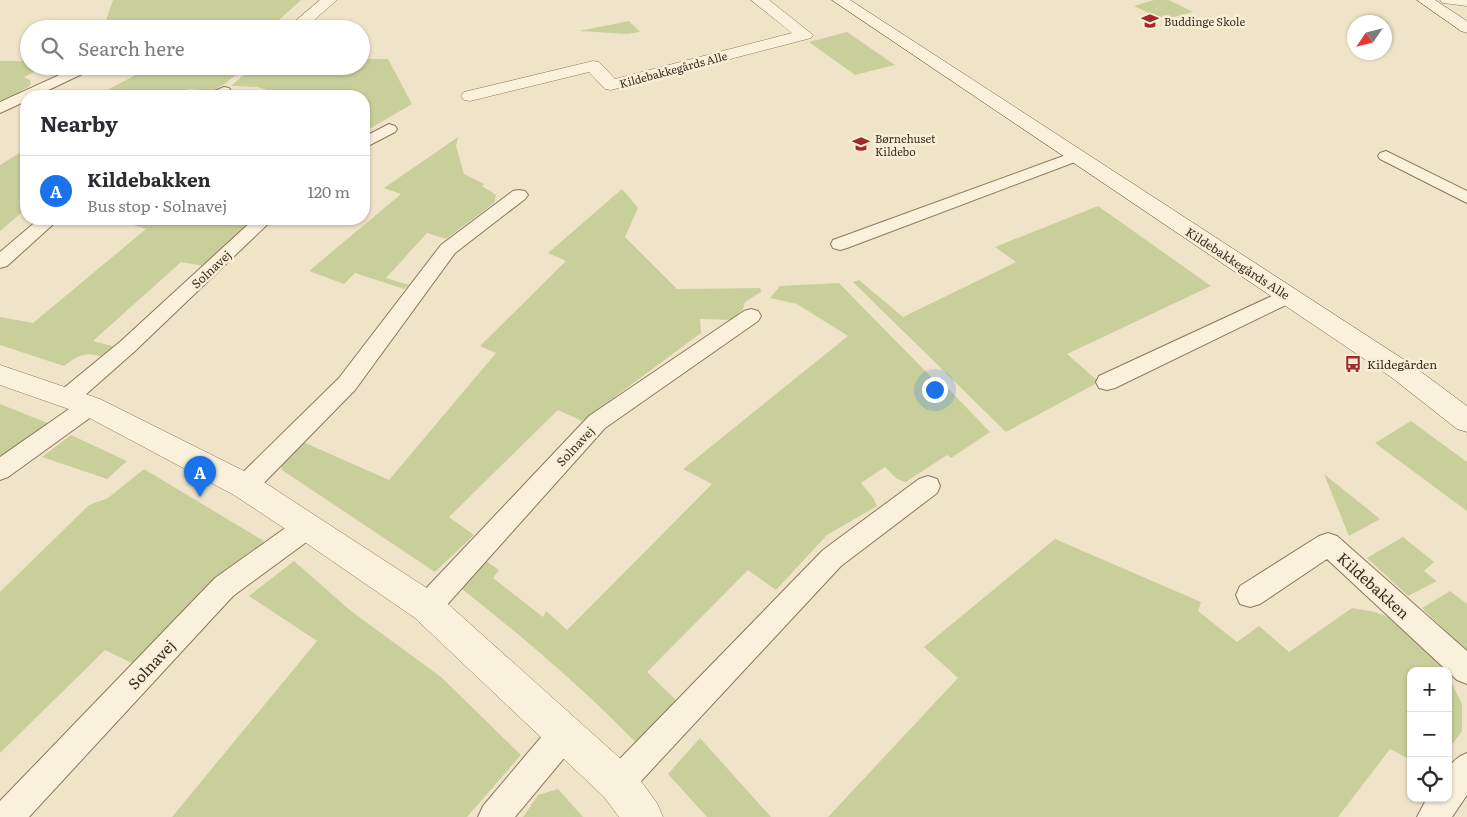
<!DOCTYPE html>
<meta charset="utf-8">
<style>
:root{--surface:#fff;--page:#f7f7f7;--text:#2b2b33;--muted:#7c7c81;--line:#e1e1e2;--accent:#1a73e8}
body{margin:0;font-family:Literata,serif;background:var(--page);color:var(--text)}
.controls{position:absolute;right:15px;bottom:15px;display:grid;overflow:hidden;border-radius:10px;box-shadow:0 1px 4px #0004}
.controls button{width:45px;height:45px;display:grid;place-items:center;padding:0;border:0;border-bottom:1px solid var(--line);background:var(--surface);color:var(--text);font:25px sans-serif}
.compass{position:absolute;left:1347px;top:15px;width:45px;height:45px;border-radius:50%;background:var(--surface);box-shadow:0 1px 4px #0004;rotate:235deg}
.you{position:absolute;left:934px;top:389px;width:18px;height:18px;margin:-12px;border:4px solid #fff;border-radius:50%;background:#1a73e8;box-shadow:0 0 0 8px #1a73e833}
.badge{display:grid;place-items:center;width:32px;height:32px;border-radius:50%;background:var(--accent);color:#fff;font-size:16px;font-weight:700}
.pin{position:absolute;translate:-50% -41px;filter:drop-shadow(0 1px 2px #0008)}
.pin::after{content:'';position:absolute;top:26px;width:18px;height:15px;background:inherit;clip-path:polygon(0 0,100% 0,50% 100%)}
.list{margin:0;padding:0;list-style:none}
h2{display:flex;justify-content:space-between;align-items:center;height:65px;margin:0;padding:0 20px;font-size:21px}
h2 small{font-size:16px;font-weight:400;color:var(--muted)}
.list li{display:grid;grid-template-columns:32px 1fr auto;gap:15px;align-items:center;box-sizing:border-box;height:70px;padding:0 20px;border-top:1px solid var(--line)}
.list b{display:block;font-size:19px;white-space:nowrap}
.list p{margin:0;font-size:16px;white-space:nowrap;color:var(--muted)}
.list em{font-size:16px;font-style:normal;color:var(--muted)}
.icon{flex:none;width:28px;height:28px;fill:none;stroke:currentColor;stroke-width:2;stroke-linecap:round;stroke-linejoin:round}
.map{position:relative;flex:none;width:1467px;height:817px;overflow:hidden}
.search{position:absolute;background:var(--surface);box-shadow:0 1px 4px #0004;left:20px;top:20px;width:350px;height:55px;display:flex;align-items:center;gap:12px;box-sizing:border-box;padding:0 18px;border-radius:28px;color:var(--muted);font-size:19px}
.panel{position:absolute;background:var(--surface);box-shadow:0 1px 4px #0004;left:20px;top:90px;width:350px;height:135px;border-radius:20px}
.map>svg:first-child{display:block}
.green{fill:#c9cf9b}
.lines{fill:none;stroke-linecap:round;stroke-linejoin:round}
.lane-casing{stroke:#8d765c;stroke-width:2}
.street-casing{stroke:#8d765c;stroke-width:1}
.secondary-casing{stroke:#6f573f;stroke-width:1}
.lane{fill:#faf1dc;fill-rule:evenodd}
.street{fill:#faf1dc;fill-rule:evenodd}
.secondary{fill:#faf1dc;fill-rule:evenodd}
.labels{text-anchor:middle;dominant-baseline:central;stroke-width:5;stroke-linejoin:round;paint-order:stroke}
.far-poi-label{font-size:11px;fill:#3d2e20;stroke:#f7eed8;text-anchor:start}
.far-street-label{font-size:11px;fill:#3d2e20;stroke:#f7eed8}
.street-label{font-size:12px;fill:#3d2e20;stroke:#f7eed8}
.poi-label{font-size:12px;fill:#3d2e20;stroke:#f7eed8;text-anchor:start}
.near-street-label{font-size:15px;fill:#3d2e20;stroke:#f7eed8}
</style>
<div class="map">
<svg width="1467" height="817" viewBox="0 0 1467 817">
<rect width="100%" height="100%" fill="#f0e4c8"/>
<!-- green -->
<path class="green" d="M113,0h188l-32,29h-166z
M1154,0h15l24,12 -30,8 -29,-14z
M629,21l11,11 -12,2 -49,-3z
M847,32l48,33 -40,10 -46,-33z
M361,59h27l24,45 -41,24 -7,1v-33h-75l-32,-9 -26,-1 23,-20h107z
M0,61h29v5h17l-22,11 6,3 1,4 -3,3 -28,16z
M133,66h113l-21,18 -13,7 -23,-2 -12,7h-81l49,-26z
M458,137l-2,9 8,28 20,10 -2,2 14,9 -2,8 -48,36 -19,-6 -41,45 23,7 -5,4 -49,-16 -11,11 -35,-13 92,-77 -17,-6z
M26,149v60l-26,22v-66z
M622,189l16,19 -13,29 52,52 83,-1 1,4 -16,10 -2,7 -11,11 -32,-1 1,14 -119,88 -24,-11 -109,107 25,18 -39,37 -153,-102 -1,-4 22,-24 86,38 107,-127 -16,-7 86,-85 -18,-8z
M1098,206l113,80 -144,68 32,28 -93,50 -153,-150 6,-2 44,37 113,-55 -21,-15z
M137,219h119l-25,25 -27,22 -23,-4 -88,79 23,6 -11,11c-19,-7 -25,-4 -41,8l-64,-21v-28l33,6 113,-94 -16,-5z
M839,283l96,98 4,-2 51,53 -39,26 -4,-3 -41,27 -9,-3 -12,-12 -24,16 13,16 3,7 -50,29 -51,55 -28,-20 -101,102 30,29 -39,44c-55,-57 -114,-107 -176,-156l23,-29 14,10 -6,8 50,39 3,-6 21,19 145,-146 -29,-15 165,-133 -51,-32 -27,-6 10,-12z
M0,404l50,20 -50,37z
M1411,421l56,41v49l-92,-68z
M71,435l56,26 -20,18 -65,-22z
M144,469l120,72 -21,18 -107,106 -31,-15 -105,103v-161l89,-87 19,-7z
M1324,474l56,45 -31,17z
M1403,537l31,25 -10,9 13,10 -29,15 -41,-38z
M1055,539l146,63 -3,9 39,31 22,-16 30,26 63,-44c10,2 22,3 31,7 19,7 49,40 62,56h-34v89l-21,-11 -52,68h-510l130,-139 -34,-31z
M294,561l57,50 90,66 80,78 -54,62h-295l145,-176 -68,-45z
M1450,591l17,13v48l-45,-44z
M1448,675l14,29v27l-14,19z
M700,738l71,79h-64l-39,-43z
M558,789l25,28h-60l15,-22z"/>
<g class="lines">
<!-- lane casing -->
<g class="lane-casing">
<path id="lane" d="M77,67l5,1 2,3 -2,3 -46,22h-10v5l-26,12v-11z
M224,87l5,1 2,3c-5,8 -15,6 -23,5l2,-3z
M389,124l6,2 2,3 -2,3 -31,16v-11z
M1077,151l6,2 2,3 -2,3 -236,89 -7,2 -7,-2 -2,-4 2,-4z
M1386,151l81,40v12l-87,-44 -2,-3 2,-3z
M519,190l6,1 3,4 -3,4 -70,54 -100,137 -101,103 -9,3 -9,-3 -3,-7 3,-7 103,-101 102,-133 72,-54z
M39,219h20l-52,47 -7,2v-16z
M254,219h19l-138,132 -60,53 -8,2 -8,-2 -3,-6 3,-6 62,-51z
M1287,289l7,2 3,5 -3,5 -179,87 -8,2 -8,-2 -3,-6 3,-6z
M751,309l7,2 3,5 -3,5 -153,107 -168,188 -10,4 -10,-4 -4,-9 4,-9 172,-182 155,-105z
M90,398l8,2 3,6 -3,6 -90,65 -8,3v-23l82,-57z
M928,476l9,3 3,7 -3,7 -96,73 -212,228 -11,5 -11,-5 -5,-11 5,-11 216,-222 96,-71z
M307,516l9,3 4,8 -4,8 -83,61 -204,221h-29v-16l215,-223 83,-59z
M1328,533l9,3 130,115v33l-10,-4 -130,-121 -67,45 -10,3 -10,-3 -4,-9 4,-9 79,-50z
M564,719l11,4 4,11 -4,11 -60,72h-37l5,-11 70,-83z
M1467,753v42l-15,22h-35l10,-19h21c0,-22 -5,-35 19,-45z"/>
</g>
<!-- street casing -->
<g class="street-casing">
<path id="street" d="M320,0h17l-33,29h-18z
M751,0h18l44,35 -2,3 -200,52 -6,-1 -16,-17 -119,29 -6,-1 -3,-4 3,-4 129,-31 6,1 16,17 177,-46z
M1440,0h27v6l-24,-3z
M0,365l100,34 156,78 183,119 193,173 25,34 6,14h-44l-15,-20 -189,-179 -119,-82 -62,-41 -154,-82 -80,-28z"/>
</g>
<!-- secondary casing -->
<g class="secondary-casing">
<path id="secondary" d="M832,0h18l559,363 58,43v26l-10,-3 -66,-52z
M1417,0h18l32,21v12l-6,-2z"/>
</g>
<!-- lane -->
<use href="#lane" class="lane"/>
<!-- street -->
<use href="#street" class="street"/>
<!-- secondary -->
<use href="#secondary" class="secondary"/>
</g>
<!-- icons -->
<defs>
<g id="school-bare" transform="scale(1.35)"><path d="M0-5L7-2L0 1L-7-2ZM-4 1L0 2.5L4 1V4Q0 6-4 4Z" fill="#9e2a2b" stroke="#f7eed8" stroke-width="2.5" paint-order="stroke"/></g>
<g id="bus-bare" transform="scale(1.35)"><path d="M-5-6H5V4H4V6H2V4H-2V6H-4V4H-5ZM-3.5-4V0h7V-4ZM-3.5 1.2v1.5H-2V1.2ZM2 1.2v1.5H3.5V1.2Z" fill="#9e2a2b" stroke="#f7eed8" stroke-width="2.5" paint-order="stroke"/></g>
</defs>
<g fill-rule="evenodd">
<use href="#school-bare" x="1150" y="21"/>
<use href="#school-bare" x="861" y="144"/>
<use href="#bus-bare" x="1353" y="364"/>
</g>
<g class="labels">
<!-- far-poi labels -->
<g class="far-poi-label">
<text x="1164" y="21">Buddinge Skole</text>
<text x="875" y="138">Børnehuset<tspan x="875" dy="13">Kildebo</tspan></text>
</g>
<!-- far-street labels -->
<g class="far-street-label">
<text transform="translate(673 69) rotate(-15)">Kildebakkegårds Alle</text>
</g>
<!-- street labels -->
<g class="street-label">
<text transform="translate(1238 263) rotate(33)">Kildebakkegårds Alle</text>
<text transform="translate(211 269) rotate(-43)">Solnavej</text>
<text transform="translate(575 446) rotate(-47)">Solnavej</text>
</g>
<!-- poi labels -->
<g class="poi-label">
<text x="1367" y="364">Kildegården</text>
</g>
<!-- near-street labels -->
<g class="near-street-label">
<text transform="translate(1374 585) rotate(42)">Kildebakken</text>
<text transform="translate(151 664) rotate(-47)">Solnavej</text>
</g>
</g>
</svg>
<div class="controls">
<button>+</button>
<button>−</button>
<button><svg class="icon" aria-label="locate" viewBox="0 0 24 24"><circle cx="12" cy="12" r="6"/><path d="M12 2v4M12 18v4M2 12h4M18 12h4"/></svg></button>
</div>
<svg class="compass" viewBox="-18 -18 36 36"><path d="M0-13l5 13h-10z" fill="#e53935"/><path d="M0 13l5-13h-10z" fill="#7c7c81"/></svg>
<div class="you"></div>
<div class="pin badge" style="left:200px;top:497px">A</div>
<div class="search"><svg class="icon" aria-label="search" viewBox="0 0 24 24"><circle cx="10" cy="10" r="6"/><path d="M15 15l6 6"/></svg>Search here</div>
<section class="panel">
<h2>Nearby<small></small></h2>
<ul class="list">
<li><span class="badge">A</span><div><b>Kildebakken</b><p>Bus stop · Solnavej</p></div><em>120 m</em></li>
</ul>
</section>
</div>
